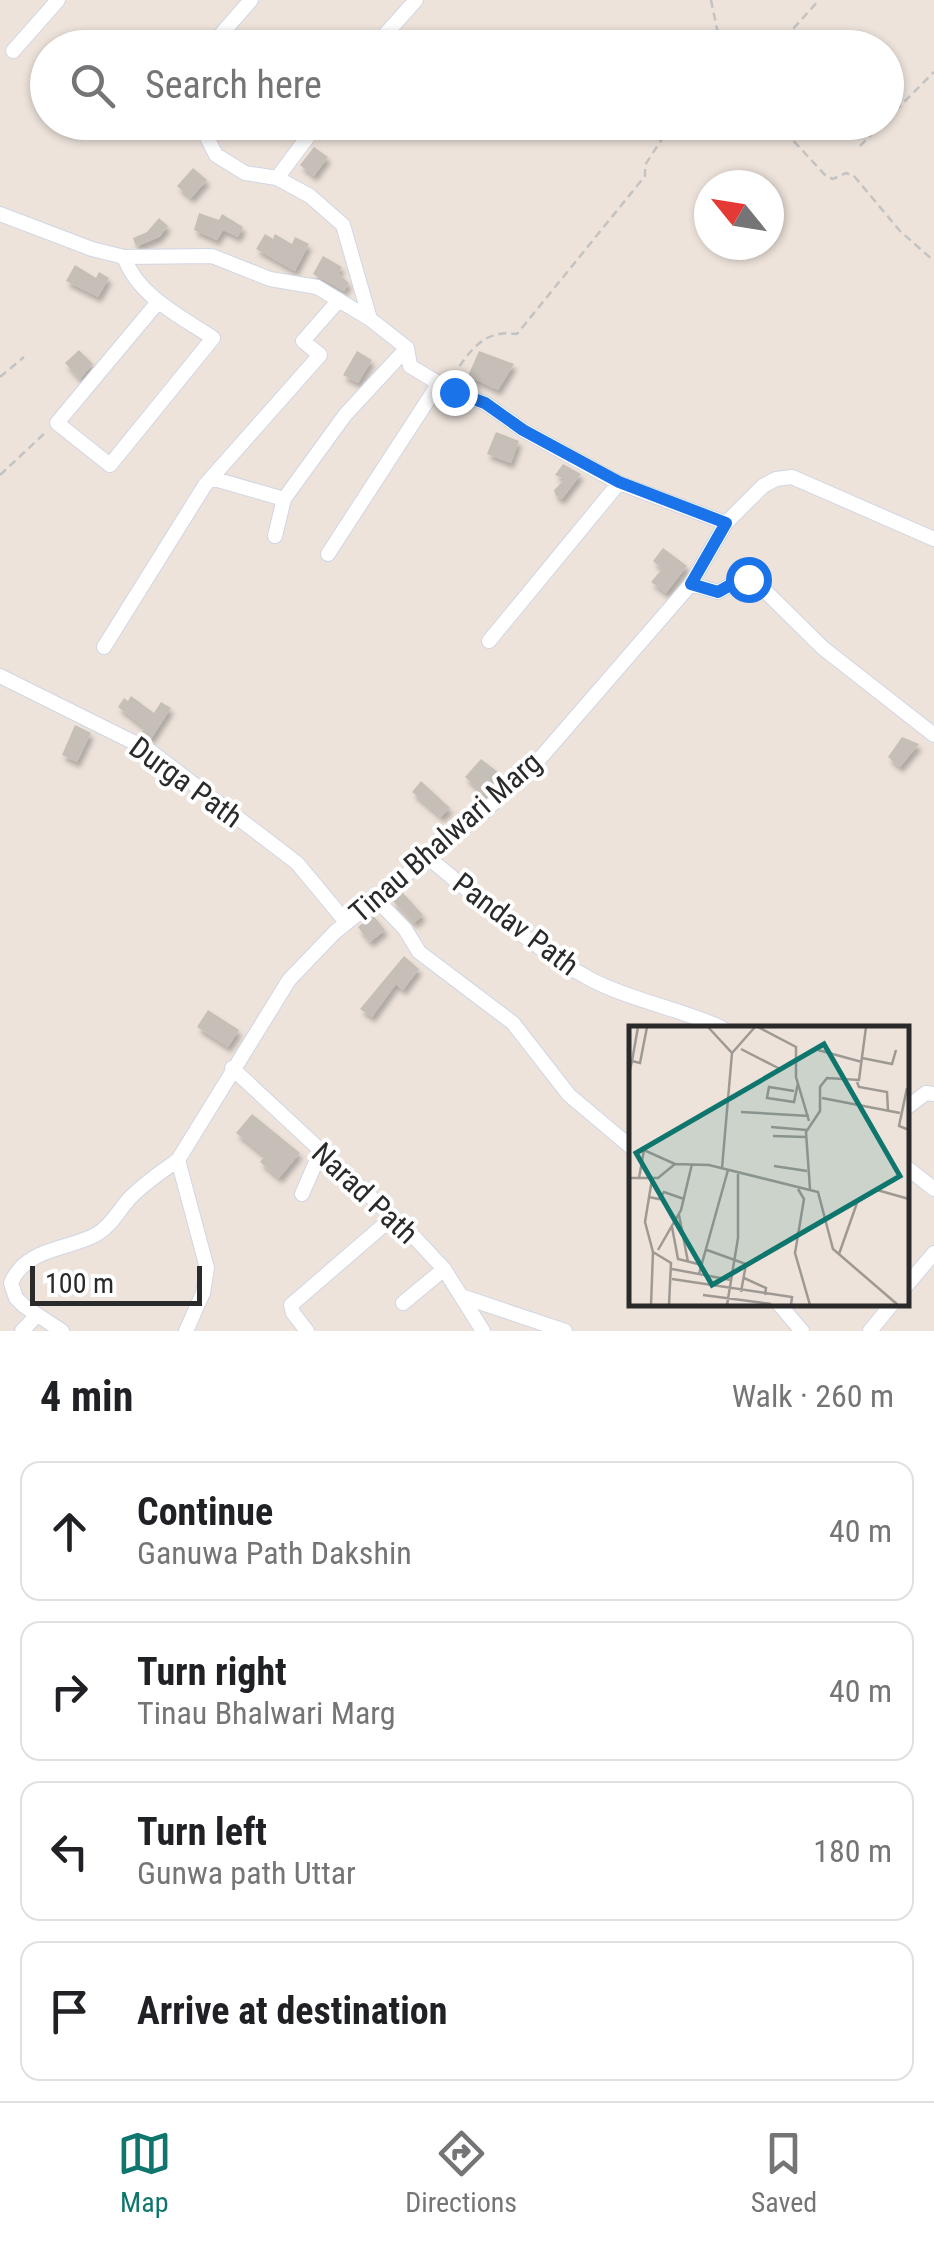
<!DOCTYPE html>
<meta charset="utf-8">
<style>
:root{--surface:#fff;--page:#f6f6f6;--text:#202124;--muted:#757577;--line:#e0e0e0;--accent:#0f766e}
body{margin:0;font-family:"Roboto Condensed",sans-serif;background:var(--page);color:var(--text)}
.compass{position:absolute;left:694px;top:170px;width:90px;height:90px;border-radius:50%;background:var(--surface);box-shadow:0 2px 8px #0004;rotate:300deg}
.scale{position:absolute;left:30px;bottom:25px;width:172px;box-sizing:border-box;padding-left:10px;border:5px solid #2a2a2a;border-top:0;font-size:28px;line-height:35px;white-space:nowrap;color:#2a2a2a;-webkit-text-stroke:8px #fff;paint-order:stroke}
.stop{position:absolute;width:30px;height:30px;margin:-22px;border:8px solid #1a73e8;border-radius:50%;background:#fff}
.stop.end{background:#1a73e8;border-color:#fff;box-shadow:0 2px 10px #0008}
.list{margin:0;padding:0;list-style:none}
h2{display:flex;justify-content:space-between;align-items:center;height:130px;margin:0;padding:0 40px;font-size:42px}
h2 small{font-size:32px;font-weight:400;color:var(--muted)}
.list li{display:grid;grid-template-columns:65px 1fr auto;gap:30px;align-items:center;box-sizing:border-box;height:140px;margin:0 20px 20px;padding:0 20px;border:2px solid var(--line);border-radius:20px}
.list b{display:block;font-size:38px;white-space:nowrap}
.list p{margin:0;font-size:32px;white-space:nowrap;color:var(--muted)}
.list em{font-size:32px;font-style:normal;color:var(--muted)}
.icon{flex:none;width:55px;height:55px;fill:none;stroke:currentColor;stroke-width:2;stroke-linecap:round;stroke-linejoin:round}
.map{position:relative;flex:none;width:934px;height:1331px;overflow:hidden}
.search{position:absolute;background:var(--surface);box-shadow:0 2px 8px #0004;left:30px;right:30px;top:30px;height:110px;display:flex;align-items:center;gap:25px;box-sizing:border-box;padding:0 35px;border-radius:55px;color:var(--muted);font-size:38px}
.sheet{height:770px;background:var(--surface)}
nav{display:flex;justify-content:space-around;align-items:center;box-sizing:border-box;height:140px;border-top:2px solid var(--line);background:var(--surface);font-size:28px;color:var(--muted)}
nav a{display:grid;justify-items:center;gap:5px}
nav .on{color:var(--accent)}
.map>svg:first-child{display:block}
.building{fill:#c5bfb7;filter:url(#shadow)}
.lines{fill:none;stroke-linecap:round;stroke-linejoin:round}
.minor-casing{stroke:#d0d6e4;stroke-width:16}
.path{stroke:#c3c3c3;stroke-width:2.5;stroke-dasharray:8 5;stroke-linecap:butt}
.minor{stroke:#fff;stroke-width:14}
.route{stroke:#1a73e8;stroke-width:12}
.labels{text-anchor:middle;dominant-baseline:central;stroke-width:8;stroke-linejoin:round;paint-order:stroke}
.street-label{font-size:30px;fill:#2a2a2a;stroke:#fff}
.inset-road{fill:none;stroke:#9f9994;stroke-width:2.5}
.view{fill:#0f766e;fill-opacity:0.15;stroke:#0f766e;stroke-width:5}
.inset-edge{fill:none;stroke:#2a2a2a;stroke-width:5}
</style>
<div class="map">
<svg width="934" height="1331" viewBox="0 0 934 1331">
<defs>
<filter id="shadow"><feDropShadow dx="3" dy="5.5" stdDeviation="2.5" flood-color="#0004"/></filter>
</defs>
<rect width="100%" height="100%" fill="#ede3db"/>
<!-- building -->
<path class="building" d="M314,147l14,10 -14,19 -14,-11z
M193,168l14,12 -16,18 -14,-12z
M199,213l20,7 3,-6 21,13 -5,10 -15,-7 -6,10 -23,-10z
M159,218l9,8 -9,11 -23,9 -3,-8 14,-6z
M265,234l8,5 2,-5 17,10 3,-7 14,7 -14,27 -39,-22z
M323,256l19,11 -4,6 11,10 -5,8 -31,-17z
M75,265l21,13 3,-6 10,6 -11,19 -32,-16z
M79,350l14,14 -13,15 -15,-16z
M357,351l15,9 -14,23 -15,-8z
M479,351l35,13 -16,26 -30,-14z
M496,432l23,9 -8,22 -24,-9z
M563,464l18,10 -19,25 -6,-3 -2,-6 11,-11 -10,-4z
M663,548l24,18 -21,27 -15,-11 11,-13 -9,-8z
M131,696l23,17 7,-11 10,6 -20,31 -11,-5 5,-6 -27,-21 6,-9 4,3z
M75,725l16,8 -14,29 -15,-7z
M902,737l17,7 -19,23 -12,-10z
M481,759l22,17 -17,20 -21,-19z
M421,781l29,27 -9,9 -29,-25z
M402,892l21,23 -9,8 -22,-23z
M373,915l12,15 -15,12 -12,-15z
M404,956l15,13 -16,21 -7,-6 -24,33 -12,-8z
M208,1010l31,20 -11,17 -31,-20z
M252,1114l48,39 -21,25 -19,-16 5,-6 -29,-23z"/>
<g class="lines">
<!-- minor casing -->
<g class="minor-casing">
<path id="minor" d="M209,48l42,-48
M373,48l43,-48
M13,51l45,-51
M199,122l17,33 29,18 32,5 33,18 33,29 27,94 37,29 3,18 43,26 32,11 38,27 96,53 107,40
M277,178l42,-56
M0,214l92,35 32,8 88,-1 58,23 47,8 53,32
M124,257c14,39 56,59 89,81l-103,127 -53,-42 101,-121
M211,478l73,21
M275,536l9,-37 61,-84 62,-67
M328,554l111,-171
M691,584l27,8 23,-13 16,4 66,65 111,87
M489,641l130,-158
M104,647l101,-162 115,-130 -17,-14 36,-41
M0,676l149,74 148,113 49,59
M426,856c54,43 104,92 166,124 41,21 89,29 130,48
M374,897l31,32 14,23 94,71 56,72 63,53
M232,1068l184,171 28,30 39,62
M906,1108l20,-15 8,1
M906,1167l28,22
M302,1194l18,-41
M906,1286l28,-33
M464,1297l101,34
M403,1303l41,-34
M779,1304l23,27
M22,1331l15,-16
M62,1331l-38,-25 -8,-8 -5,-15c15,-36 58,-33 86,-49 14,-8 22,-24 32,-35 14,-15 32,-27 49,-39
M186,1331l17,-38 4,-25 -29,-108 111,-180 46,-48 150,-121 58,-56 148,-171 35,-61 37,-37 13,-7 16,-2 142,62
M307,1331l-14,-18 -2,-8 102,-88
M870,1331l22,-27"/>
</g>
<!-- path -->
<path class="path" d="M711,0l10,48
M776,48l43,-48
M886,120l48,-48
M776,122l50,54 7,3 13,-6 8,3 46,55 34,30
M860,146l24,-24
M0,377l24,-20
M452,377c18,-26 31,-48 65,-43l128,-158v-11l28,-43
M0,475l46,-43"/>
<!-- minor -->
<use href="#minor" class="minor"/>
</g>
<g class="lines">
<!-- route -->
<path class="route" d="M454,392l31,11 38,27 96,52 107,41 -35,61 27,8 23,-13h7"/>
</g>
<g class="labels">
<!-- street labels -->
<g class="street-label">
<text transform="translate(186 782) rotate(36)">Durga Path</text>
<text transform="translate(445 837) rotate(-41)">Tinau Bhalwari Marg</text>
<text transform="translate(516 924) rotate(37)">Pandav Path</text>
<text transform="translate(365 1193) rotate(43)">Narad Path</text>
</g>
</g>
<!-- overview -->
<g transform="translate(629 1026)">
<rect width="280" height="280" fill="#ede3db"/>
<path class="inset-road" d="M79,1l24,26 -10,115M129,1l38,20v30l13,44M112,23l39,20M189,24l44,12M103,27l23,-26M233,32l30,6 4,-14M3,35l6,-34M0,48l3,-13 8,2 7,-36M228,56l2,5 28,5 1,18M278,62l-8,38 10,4M165,65l-25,-4 -2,11 27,4 4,-19M193,72l78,15M112,86l68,4M142,101l36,3M144,110l33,1M145,140l33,5M0,152h29l17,-14 34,1 109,27 15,57 65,56M10,152l5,-28 31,14M23,153l-7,43 8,30 18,11 -2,42M169,163l6,10 -9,54 15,52M181,163l-4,-57 14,-21v-24l7,-9 32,2 7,-53M248,164l32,9M20,171l10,2 5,-7 20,7M50,189l9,47M43,201l6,32 24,6M29,224l23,-40 11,-46M78,224l39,14 -5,28M210,228l18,-51M43,243l59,11M70,248l29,-104M115,252l22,10 -1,7M43,253l120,18 -1,8M74,269l68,9M22,279l2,-53M98,279l11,-67v-64"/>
<path class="view" d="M195,18l76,132 -188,109 -76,-132z"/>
<rect width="280" height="280" class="inset-edge"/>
</g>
</svg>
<svg class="compass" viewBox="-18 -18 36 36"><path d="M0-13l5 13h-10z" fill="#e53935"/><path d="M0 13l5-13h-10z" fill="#757577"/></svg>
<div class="scale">100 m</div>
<div class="stop" style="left:748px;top:579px"></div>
<div class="stop end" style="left:454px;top:392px"></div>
<div class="search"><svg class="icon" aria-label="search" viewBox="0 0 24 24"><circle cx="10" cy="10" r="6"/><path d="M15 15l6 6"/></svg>Search here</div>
</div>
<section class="sheet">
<h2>4 min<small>Walk · 260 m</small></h2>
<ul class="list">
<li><svg class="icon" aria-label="ahead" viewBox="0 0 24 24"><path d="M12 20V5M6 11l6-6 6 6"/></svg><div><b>Continue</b><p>Ganuwa Path Dakshin</p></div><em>40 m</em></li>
<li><svg class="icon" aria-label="right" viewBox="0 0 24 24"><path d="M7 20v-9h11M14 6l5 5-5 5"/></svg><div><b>Turn right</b><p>Tinau Bhalwari Marg</p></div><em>40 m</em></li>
<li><svg class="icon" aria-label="left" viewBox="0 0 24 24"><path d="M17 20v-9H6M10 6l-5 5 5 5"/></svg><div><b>Turn left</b><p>Gunwa path Uttar</p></div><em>180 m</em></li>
<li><svg class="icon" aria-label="arrive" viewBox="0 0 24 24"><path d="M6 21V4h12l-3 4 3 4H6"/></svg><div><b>Arrive at destination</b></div></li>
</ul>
</section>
<nav>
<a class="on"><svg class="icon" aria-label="map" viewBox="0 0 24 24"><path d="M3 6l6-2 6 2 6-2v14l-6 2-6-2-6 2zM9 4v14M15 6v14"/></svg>Map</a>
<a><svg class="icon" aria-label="directions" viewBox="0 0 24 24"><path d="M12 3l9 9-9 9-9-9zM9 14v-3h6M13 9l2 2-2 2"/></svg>Directions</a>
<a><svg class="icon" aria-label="saved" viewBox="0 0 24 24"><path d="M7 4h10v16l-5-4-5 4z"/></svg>Saved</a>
</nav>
